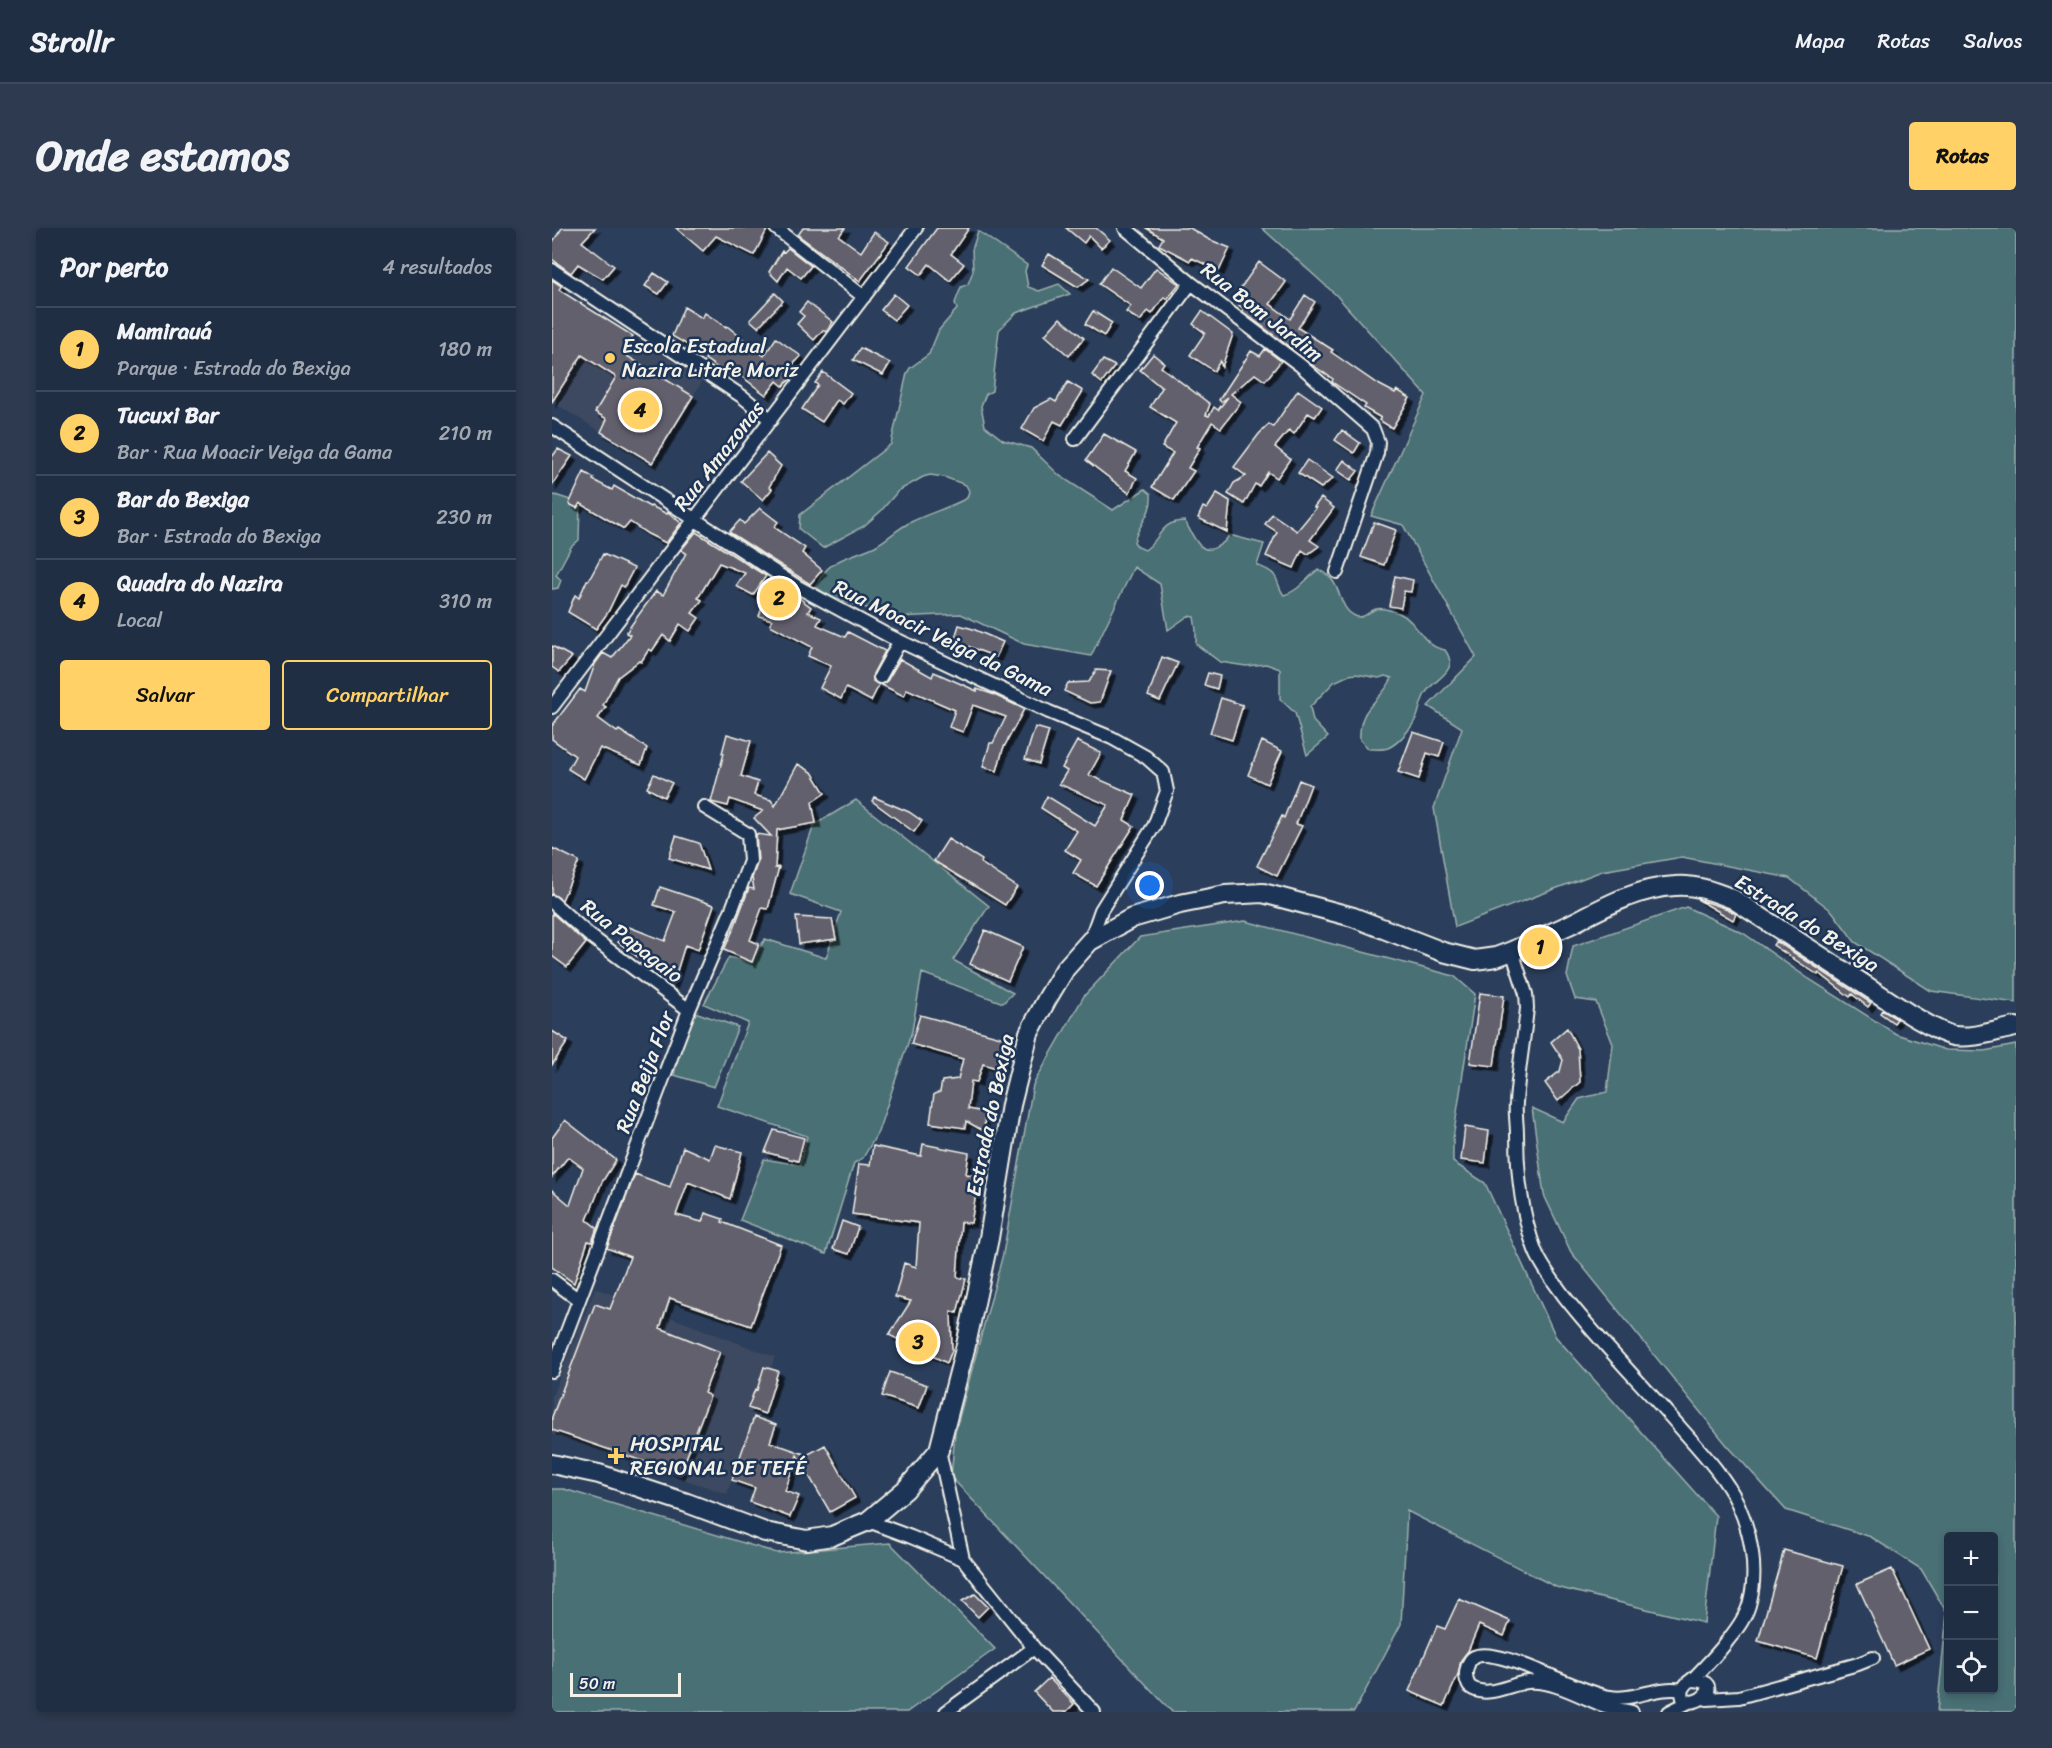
<!DOCTYPE html>
<html lang="pt">
<meta charset="utf-8">
<style>
:root{--surface:#202e44;--page:#2d3a4f;--text:#f1f3f6;--muted:#a2a8b2;--line:#3d4a5d;--accent:#ffd166}
body{margin:0;font-family:Sriracha,sans-serif;background:var(--page);color:var(--text)}
.controls{position:absolute;right:18px;bottom:18px;display:grid;overflow:hidden;border-radius:6px;box-shadow:0 3px 9px #0003}
.controls button{width:54px;height:54px;display:grid;place-items:center;padding:0;border:0;border-bottom:2px solid var(--line);background:var(--surface);color:var(--text);font:30px sans-serif}
.scale{position:absolute;left:18px;bottom:15px;width:111px;box-sizing:border-box;padding-left:6px;border:3px solid #f4f1e8;border-top:0;font-size:16px;line-height:21px;white-space:nowrap;color:#f4f1e8;-webkit-text-stroke:4px #1d3557;paint-order:stroke}
.you{position:absolute;left:598px;top:658px;width:21px;height:21px;margin:-15px;border:4px solid #fff;border-radius:50%;background:#1a73e8;box-shadow:0 0 0 9px #1a73e833}
.badge{display:grid;place-items:center;width:39px;height:39px;border-radius:50%;background:var(--accent);color:#111;font-size:20px;font-weight:700}
.pin{position:absolute;translate:-50% -50%;border:3px solid #fff;box-shadow:0 2px 6px #0006}
.list{margin:0;padding:0;list-style:none}
h2{display:flex;justify-content:space-between;align-items:center;height:78px;margin:0;padding:0 24px;font-size:26px}
h2 small{font-size:20px;font-weight:400;color:var(--muted)}
.list li{display:grid;grid-template-columns:39px 1fr auto;gap:18px;align-items:center;box-sizing:border-box;height:84px;padding:0 24px;border-top:2px solid var(--line)}
.list b{display:block;font-size:22px;white-space:nowrap}
.list p{margin:0;font-size:20px;white-space:nowrap;color:var(--muted)}
.list em{font-size:20px;font-style:normal;color:var(--muted)}
.actions{display:flex;gap:12px;padding:18px 24px}
.actions a{flex:1;padding:14px 0;border:2px solid var(--accent);border-radius:6px;text-align:center;font-size:21px;color:var(--accent)}
.actions .main{background:var(--accent);color:#111}
.icon{flex:none;width:33px;height:33px;fill:none;stroke:currentColor;stroke-width:2;stroke-linecap:round;stroke-linejoin:round}
.map{position:relative;flex:none;width:1464px;height:1484px;overflow:hidden;border-radius:6px}
header{display:flex;align-items:center;gap:36px;box-sizing:border-box;height:84px;padding:0 30px;background:var(--surface);border-bottom:2px solid var(--line)}
header strong{font-size:28px}
nav{display:flex;gap:33px;margin-inline-start:auto;font-size:21px}
.intro{display:flex;align-items:center;justify-content:space-between;box-sizing:border-box;height:144px;padding:0 36px}
h1{margin:0;font-size:42px}
.button{padding:15px 27px;border-radius:6px;background:var(--accent);color:#111;font-size:21px;font-weight:700}
main{display:flex;gap:36px;padding:0 36px}
aside{flex:1;background:var(--surface);border-radius:6px;box-shadow:0 3px 9px #0003}
.map>svg:first-child{display:block}
.built{fill:#3c4860}
.green{fill:#487075;stroke:#9eb0ae;stroke-width:1.5;fill-rule:evenodd}
.building{fill:#62616d;stroke:#f4f1e8;stroke-width:1.5;filter:url(#shadow)}
.lines{fill:none;stroke-linecap:round;stroke-linejoin:round}
.street-casing{stroke:#f4f1e8;stroke-width:16}
.secondary-casing{stroke:#f4f1e8;stroke-width:22}
.street{stroke:#1d3557;stroke-width:12}
.secondary{stroke:#1d3557;stroke-width:18}
.poi-dot{fill:#ffd166;stroke:#1d3557;stroke-width:2}
.labels{text-anchor:middle;dominant-baseline:central;stroke-width:5;stroke-linejoin:round;paint-order:stroke}
.street-label{font-size:21px;fill:#f4f1e8;stroke:#1d3557}
.poi-label{font-size:21px;fill:#f4f1e8;stroke:#1d3557;text-anchor:start}
</style>
<header>
<strong>Strollr</strong>
<nav><a>Mapa</a><a>Rotas</a><a>Salvos</a></nav>
</header>
<div class="intro"><h1>Onde estamos</h1><a class="button">Rotas</a></div>
<main>
<aside>
<h2>Por perto<small>4 resultados</small></h2>
<ul class="list">
<li><span class="badge">1</span><div><b>Mamirauá</b><p>Parque · Estrada do Bexiga</p></div><em>180 m</em></li>
<li><span class="badge">2</span><div><b>Tucuxi Bar</b><p>Bar · Rua Moacir Veiga da Gama</p></div><em>210 m</em></li>
<li><span class="badge">3</span><div><b>Bar do Bexiga</b><p>Bar · Estrada do Bexiga</p></div><em>230 m</em></li>
<li><span class="badge">4</span><div><b>Quadra do Nazira</b><p>Local</p></div><em>310 m</em></li>
</ul>
<div class="actions"><a class="main">Salvar</a><a>Compartilhar</a></div>
</aside>
<div class="map">
<svg width="1464" height="1484" viewBox="0 0 1464 1484">
<defs>
<filter id="shadow"><feDropShadow dx="4.5" dy="4.5" stdDeviation="0" flood-color="#0009"/></filter>
</defs>
<rect width="100%" height="100%" fill="#2b3e5b"/>
<filter id="ink" filterUnits="userSpaceOnUse"><feTurbulence type="fractalNoise" baseFrequency=".0167" numOctaves="2"/><feDisplacementMap in="SourceGraphic" scale="12" xChannelSelector="R" yChannelSelector="G"/><feConvolveMatrix kernelMatrix="1 2 1 2 8 2 1 2 1" color-interpolation-filters="sRGB"/></filter>
<g filter="url(#ink)">
<!-- built -->
<path class="built" d="M0,57l151,95 -51,83 -100,-61z
M43,1060l180,69 -48,137 -175,-60v-38z"/>
<!-- green -->
<path class="green" d="M710,0h754v775l-85,-12 -76,-49 -23,-31 -43,-33 -107,-21 -80,14 -147,56 -21,-119 28,-80 -34,-22 48,-49 -73,-132 -32,-9 55,-121 -90,-100z
M426,3l49,34 -2,6 3,16 11,4 20,-7 11,10 -54,19 -17,17 -7,61 -6,3 -5,12 4,20 18,14 28,8 29,28 53,34 32,-21 6,5c2,20 -13,30 -17,48l4,5 7,3c17,-12 15,-29 40,-29 8,14 15,37 33,25 5,-3 8,-5 11,-11l35,9 -7,21c6,3 14,5 18,11 4,7 4,13 9,19 15,-4 22,-17 34,-25 26,9 18,38 37,46 8,4 14,-5 21,-7 7,-2 16,2 23,4 20,9 23,34 46,37 15,21 -8,27 -18,41 -6,7 -7,18 -10,26 -6,12 -18,26 -29,31 -6,2 -13,1 -19,1l-9,-9c-2,-35 20,-36 32,-62l-7,-2 -6,2 -23,-4 -7,1 -15,7 -24,25 3,14 15,16 -21,18 -12,-42 -15,-14v-30l-14,-5 -20,2 -26,-4 -24,-18v-14l-2,-13 -6,-1 -20,14 -8,-46 -26,-17 -43,89 -67,-12 -63,-30 -63,3 -66,-19 -16,-11c11,-30 35,-29 59,-41 13,-7 23,-18 36,-24 18,-9 38,-14 56,-24l2,-7 -3,-6 -22,-8 -14,-2 -7,2 -25,14 -17,20 -17,15 -41,22 -24,-19 1,-14 91,-71 16,-71 3,-5 19,-14 10,-24 18,-21 -2,-6 6,-16 7,-3 5,-13 -1,-21z
M3,267l25,8 -1,37 -8,7 -15,28 5,5 -3,8 -6,1v-92z
M304,572l133,106 -36,54 60,33 -10,10 -81,-30 -10,58 -34,101 -15,26 -9,5 -28,91 -86,-34 24,-61 36,6 7,-29 -90,-30 31,-83 -44,-19 25,-47 22,5 14,-23 61,19 15,-46 -51,-18 24,-69z
M1134,679l57,26 66,46 87,55 50,16 38,1 32,-6v667h-79l10,-99 -26,-44 -50,-32 -85,-27 -60,-66 -155,-192 -27,-57 -12,-87 31,14 16,-23 28,-7 6,-48 -17,-42 -21,-3 -8,-23 6,-30zM1396,1308h46v154h-46z
M693,693l209,55 21,18 -22,145v23l32,21 71,154 160,179 -12,107 -148,-36 -149,-76 -6,113 -47,88h-182l-221,-235 4,-44 48,-179 30,-169 51,-89 56,-59z
M137,782l49,17 -24,60 -40,-12z
M0,1261h12l213,64 113,-10 105,106 -88,63h-355z"/>
<!-- building -->
<path class="building" d="M10,0h33l-13,14 32,24 -11,13 -25,-15 -7,9 -19,-14v-16z
M124,0h92l-14,27 -38,-19 -13,15z
M251,0h42l-6,8 22,16 13,-20 15,10 -29,39 -62,-46z
M385,0h32l-18,26 13,10 -14,17 -21,-17 -8,11 -12,-9z
M514,0h30l14,12 -9,8 -12,-12 -5,7z
M594,0h44l18,11 22,9 -11,23 -27,-13 -2,3 -31,-16 4,-7z
M236,20l23,18 -10,12 -14,-11 -9,14 -9,-9 13,-21 2,1z
M497,26l40,25 -11,8 -36,-22z
M707,34l27,20 -16,22 20,15 15,-24 10,7 -17,26 35,22 -2,2 45,31 19,10 2,-3 13,8 -18,30 -13,-8 2,-2 -17,-10 2,-3 -34,-23 1,-3 -22,-15 6,-7 -22,-13 -3,5 -50,-38 2,-2 -12,-9z
M559,39l30,21 15,-20 23,16 -12,15 -3,-2 -12,17 -4,-3 -8,10 -14,-9 5,-6 -32,-22z
M102,45l14,9 -9,12 -14,-8z
M0,52l9,6 -2,4 74,46 -11,17 71,43 -41,67 -51,-31 6,-13 -12,-7 21,-35 -34,-22 -30,47z
M223,65l8,8 -25,26 -8,-7z
M342,66l13,11 -13,15 -13,-10z
M255,74l26,20 -7,10 -3,-2 -9,10 -17,-16 7,-8 -5,-4z
M132,79l18,11 3,-5 21,14 1,-1 37,30 12,-18 25,18 -13,14 6,5 -11,11 -6,-5 -11,14 -33,-25 -5,5 -23,-16 2,-3 -35,-20z
M541,83l19,12 -8,13 -19,-12z
M650,83l31,23 -11,33 -2,-6 -6,10 -24,-16 15,-22 -12,-9z
M508,90l24,20 -15,18 -24,-21z
M308,120l30,15 -7,12 -30,-15z
M713,121l16,12 -16,20 -10,-7 -24,20 10,8 -20,26 -9,-6 -15,25 3,1 -12,20 6,3 -20,29 -22,-13 21,-34 -11,-6 14,-24 -26,-16 12,-19 -22,-18 13,-16 11,9 -3,4 49,37 -4,11 3,1 5,-9 4,3 10,-13 -7,5 -2,-2 32,-49 9,5z
M551,132l12,6 -13,17 -10,-8z
M271,144l28,21 -8,11 -6,-4 -15,22 -20,-13 16,-24 -3,-2z
M516,154l15,9 -21,34 -8,-4 -11,20 -21,-12 12,-21 17,-9 5,3z
M746,162l24,17 -7,10 -7,-4 -14,21 -5,-4 -14,17 15,12 -13,19 -9,-6 -9,14 -4,-2 -11,20 -16,-10 6,-11 12,-7 -12,-9 25,-33 10,-10 4,3z
M790,202l18,13 -6,10 -19,-13z
M552,206l32,18 -11,19 12,7 -8,15 -43,-33z
M6,221l14,7 -20,29v-28z
M215,225l14,13 -12,21 3,2 -9,11 -22,-19z
M755,232l26,18 -12,10 -23,-15z
M792,232l14,11 -7,9 -14,-10z
M32,244l10,6 -1,2 19,10 2,-4 36,21 1,-1 16,8 1,-2 13,11 -15,20 -18,-9 -18,-12 -6,7 -44,-26 -3,5 -8,-4z
M665,265l13,8 -3,31 -29,-14 5,-11 4,2z
M769,270l13,10 -24,32 9,6 -11,8 -6,-4 -8,18 -28,-12 11,-24 -12,-8 7,-10 25,17 19,-23 -2,-1z
M208,280l18,14 -4,5 31,21 -3,5 20,17 -12,14 -81,-52 11,-12 4,4z
M822,294l22,8 -12,35 -23,-8z
M144,304l70,44 -13,19 -17,-9 9,-13 -26,-10 -21,35 4,2 -10,13 7,5 -9,13 -10,-7 -10,17 -7,-6 -11,16 -3,-2 -8,13 -2,-1 -21,16 -15,28 3,2 -8,11 19,14 2,-2 28,18 -6,17 -41,-17 -16,31 -16,-10 7,-13 -23,-17v-13l28,-37 5,3 10,-28 8,-11 9,5 18,-23 -4,-2 6,-9 24,-33 7,4 23,-42 -5,-3z
M51,326l31,14 -10,19 -3,-2 -13,27 -12,17 -28,-17 7,-17 4,3 8,-18h2z
M843,348l18,4 -2,12 -7,-1 -3,17 -12,-2z
M235,361l24,18 -3,5 13,6 -4,7 28,12 3,-5 37,19 -12,23v7l6,4 -8,16 -25,-13 -5,11 -21,-11 11,-22 -23,-10 4,-9 -42,-22 2,-5 -13,-4 7,-20 16,3z
M407,397l14,4 30,13 -7,15 -42,-16z
M0,418l20,11 -13,15 -7,-5z
M610,429l16,6 -18,38 -12,-5z
M348,431l32,18 2,-5 43,19v-2l15,5 32,15 -21,40 -6,22 -14,-4 7,-24h3l13,-26 -33,-12 -10,27 -14,-5 6,-17 -48,-21 -3,7 -22,-11 5,-4z
M544,442l15,1 -11,31 -10,1 -26,-12 4,-8 21,-1z
M656,445l12,3 -3,13 -13,-4z
M669,470l22,7 -11,35 -22,-7z
M483,499l14,4 -10,33 -14,-5z
M861,504l31,10 -5,15 -12,-4 -8,26 -21,-7z
M175,506l24,7 -10,35 17,6 -4,13 17,5 4,6 23,-42 14,8 13,21 -13,9 4,21 -39,7 -2,38 4,-1 -11,42 -6,-1 -12,32 9,4 -7,18 -28,-12 10,-22 15,-40 5,1 -2,-11 6,-17 -2,-27 15,2 -17,-18 9,-7 -33,-12 -2,7 -17,-4 13,-49h-2z
M525,513l24,12 -12,22 46,20 -11,25 10,6 -38,60 -23,-13 8,-13 -16,-10 12,-19 -36,-23 6,-12 48,30 13,-21 -49,-21 8,-13 -5,-3z
M710,513l20,10 -15,33 -19,-9z
M102,546l18,9 -8,14 -17,-9z
M747,552l12,5 -15,39 6,2 -25,50 -20,-10 25,-50 2,2z
M322,569l35,15 13,9 -8,11 -42,-31z
M124,608l23,7 9,27 -39,-12z
M396,611l34,21 -1,3 36,24 -12,18 -71,-44z
M0,620l27,13 -17,39 -10,-6z
M108,659l54,18 -16,45 -13,-5 -12,39 -55,-42 11,-15 36,14 11,-29 -22,-7z
M1145,671l31,10 8,5 -3,6z
M0,685l34,30 -19,24 -15,-11z
M244,689l36,2 4,20 -37,5z
M433,702l38,17 -15,34 -38,-17z
M1224,713l95,62 -3,4 -16,-13 -2,3 -31,-24 -1,2 -45,-30z
M928,765l24,3 -10,70 -24,-3z
M1330,782l15,9 -3,4 -14,-10z
M368,787l88,24 -8,30 -17,-5 -6,18 -6,-1 -3,28 16,3 1,20 -19,-11 -1,7 -35,-5 4,-29 6,-2 2,-11 16,-2 5,-20 -52,-15z
M1015,800l11,21 2,33 -22,19 -13,-18 15,-12 3,-11 -12,-18z
M0,803l16,10 -16,24z
M13,892l51,40 -14,22 -15,38 10,8 -5,14 -4,-1 -14,42 -22,-16v-77l18,15 13,-37 -15,-11 -16,20v-39z
M913,899l24,4 -4,32 -24,-3z
M222,902l30,8 -6,23 -33,-9z
M371,916l46,9 -3,21 13,2 -8,47 -10,-1 -4,55 9,2 -9,34 -6,-2 1,39 -5,13 -58,-28 22,-34 -16,-4 9,-34 12,4 3,-44 -67,-9 7,-50 11,1 3,-19 48,10z
M163,917l27,7 -12,47 -42,-17 -12,33 26,7 3,-9 18,6 -1,3 59,23 -30,81 -81,-28 -10,30 60,24 -16,41 6,3 -30,78 -128,-44v-13l43,-113 15,5 20,-52 -23,-9 28,-74 35,13 13,-40 27,12z
M290,993l16,6 -9,27 -16,-5z
M212,1139l14,4 -13,43 -17,-6 7,-19 2,1z
M338,1144l37,13 -8,23 -37,-12z
M202,1189l22,8 -6,17 37,13 18,-10 30,53 -25,14 -33,-57 -12,36 14,5 -9,21 -40,-15 5,-14 -23,-8z
M1232,1322l59,16 -26,92 -59,-17z
M1340,1341l37,80 -35,16 -37,-81z
M423,1366l13,13 -10,10 -16,-16z
M907,1371l51,22 -6,15 -25,-11 -11,26 -7,9 -3,15 -14,31 -35,-15 28,-65 8,3z
M497,1450l25,26 -8,8h-13l-19,-20z"/>
<g class="lines">
<!-- street casing -->
<g class="street-casing">
<path id="street" d="M224,0l88,69
M573,0l66,55 109,82 73,64 5,13 -1,11 -40,119
M0,42l191,127 28,23
M0,198l246,161 91,49 160,76 63,26 34,19 17,15 4,19 -13,35 -53,84 -11,31
M523,211l116,-156
M328,449l20,-36
M0,479l364,-479
M0,674l37,33 100,75
M960,723l14,43 1,14c-3,32 -9,63 -11,95 -1,10 1,21 1,31 0,40 4,78 18,116 6,16 19,32 29,46 35,45 76,86 114,129 20,23 47,51 60,79 13,29 20,66 12,97 -3,15 -13,28 -22,39 -10,14 -22,25 -33,37 -3,3 -8,5 -10,9 -3,3 -3,8 -2,12 12,14 45,-17 9,-18
M0,1052l27,20
M0,1143l137,-361 43,-101 18,-48 -2,-27 -44,-27
M387,1222l24,109
M316,1293l43,16 52,22 71,89 60,64
M1155,1471l32,-2 119,-33 15,-6
M394,1484l88,-64
M1080,1484c-9,-2 -19,-3 -27,-6 -24,-9 -51,-26 -77,-24 -19,2 -42,18 -59,4 -3,-6 -4,-12 -2,-18 1,-4 3,-9 7,-11 24,-12 105,36 136,40 24,4 48,-12 72,-7
M1117,1484l18,-9"/>
</g>
<!-- secondary casing -->
<g class="secondary-casing">
<path id="secondary" d="M0,1236l47,10 88,29 78,29 42,8 25,-4 36,-15 38,-32 33,-39 27,-105 23,-107 22,-133 18,-72 18,-34 18,-30 25,-28 42,-23 48,-14 45,-9 38,-2 90,24 90,35 32,8 21,-3 16,-6c20,-9 39,-18 59,-27 33,-17 66,-36 104,-38 20,-2 40,6 58,13l178,116c13,7 28,18 43,21 20,3 43,-6 62,-9"/>
</g>
<!-- street -->
<use href="#street" class="street"/>
<!-- secondary -->
<use href="#secondary" class="secondary"/>
</g>
</g>
<!-- markers -->
<g class="poi-dot">
<circle cx="58" cy="130" r="6"/>
<path d="M61 1219h6v6h6v6h-6v6h-6v-6h-6v-6h6z"/>
</g>
<g class="labels">
<!-- street labels -->
<g class="street-label">
<text transform="translate(710 84) rotate(38)">Rua Bom Jardim</text>
<text transform="translate(167 228) rotate(-52)">Rua Amazonas</text>
<text transform="translate(391 410) rotate(26)">Rua Moacir Veiga da Gama</text>
<text transform="translate(1255 695) rotate(32)">Estrada do Bexiga</text>
<text transform="translate(80 713) rotate(38)">Rua Papagaio</text>
<text transform="translate(93 844) rotate(-69)">Rua Beija Flor</text>
<text transform="translate(438 887) rotate(-78)">Estrada do Bexiga</text>
</g>
<!-- poi labels -->
<g class="poi-label">
<text x="70" y="118">Escola Estadual<tspan x="70" dy="24">Nazira Litafe Moriz</tspan></text>
<text x="78" y="1216">HOSPITAL<tspan x="78" dy="24">REGIONAL DE TEFÉ</tspan></text>
</g>
</g>
</svg>
<div class="controls">
<button>+</button>
<button>−</button>
<button><svg class="icon" aria-label="locate" viewBox="0 0 24 24"><circle cx="12" cy="12" r="6"/><path d="M12 2v4M12 18v4M2 12h4M18 12h4"/></svg></button>
</div>
<div class="scale">50 m</div>
<div class="you"></div>
<div class="pin badge" style="left:988px;top:719px">1</div>
<div class="pin badge" style="left:227px;top:370px">2</div>
<div class="pin badge" style="left:366px;top:1114px">3</div>
<div class="pin badge" style="left:88px;top:182px">4</div>
</div>
</main>
